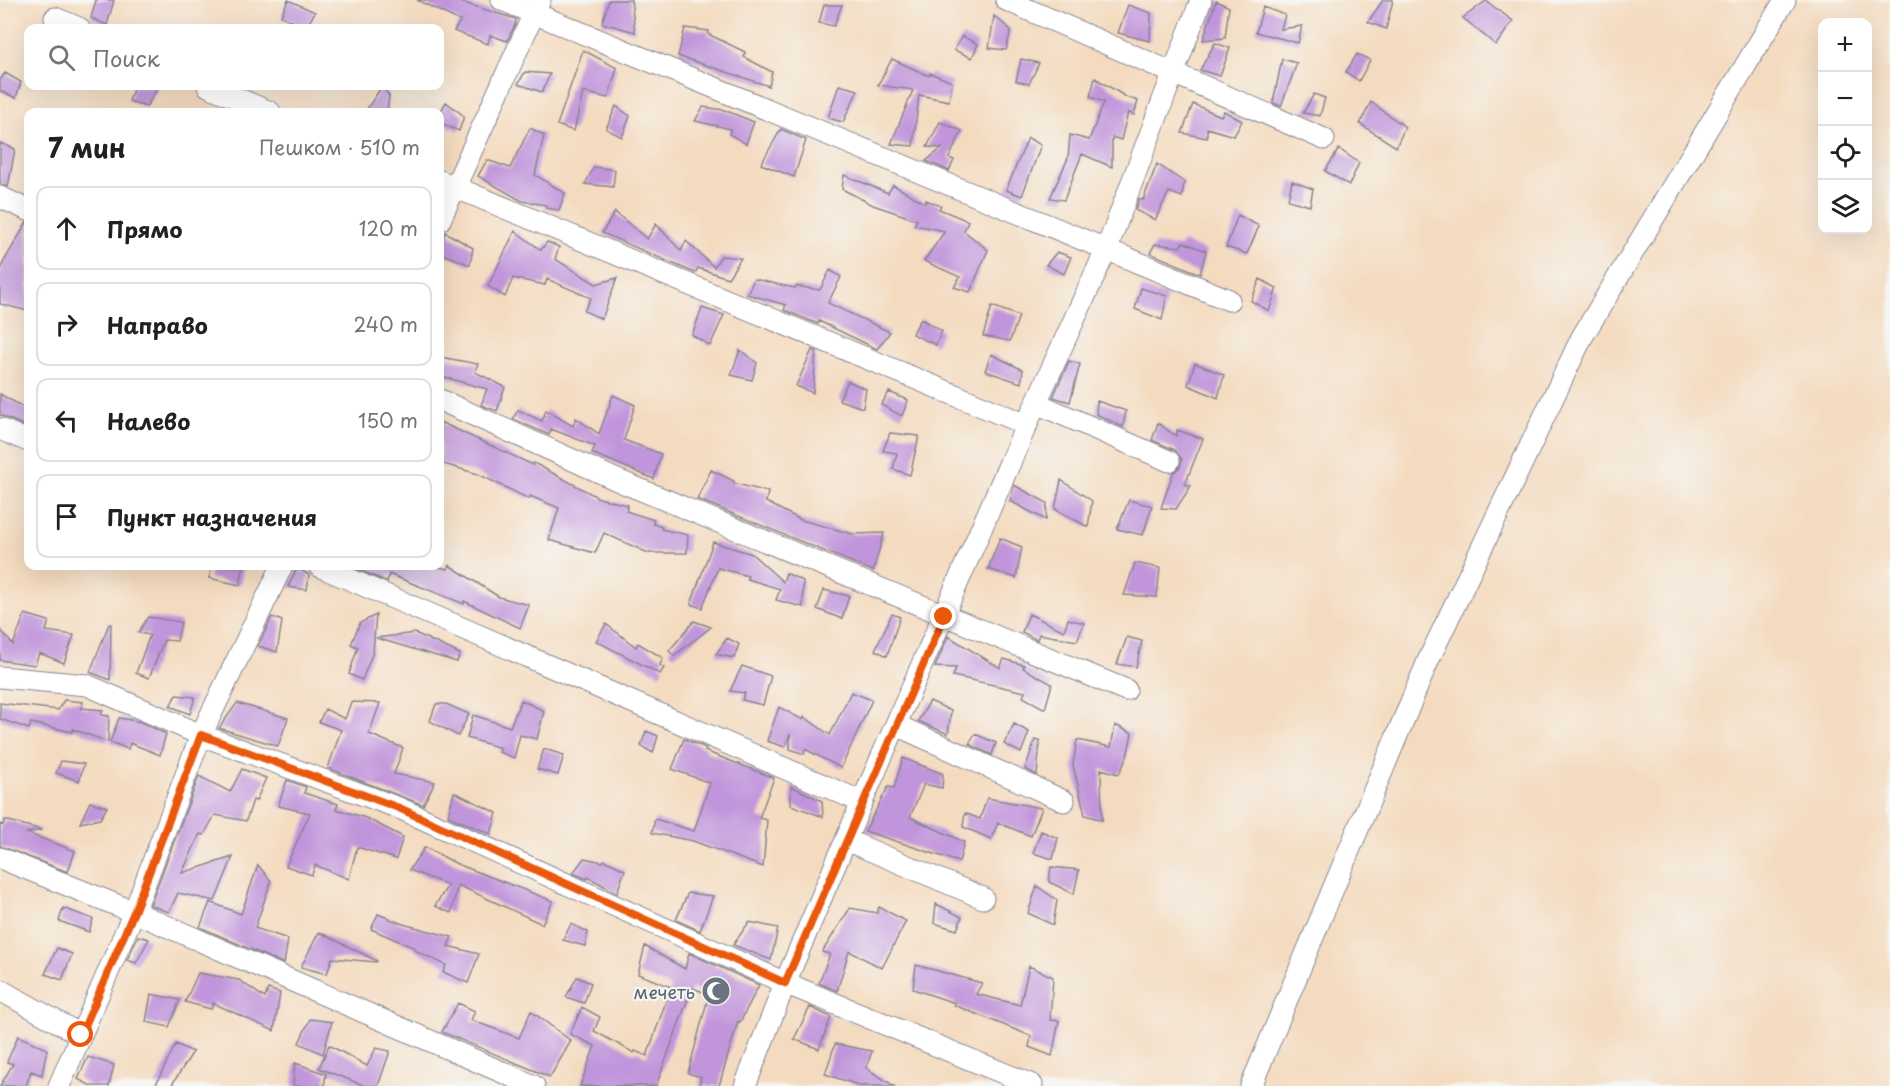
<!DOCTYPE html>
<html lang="ru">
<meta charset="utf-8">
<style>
:root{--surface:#fff;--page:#f2f2f2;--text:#202124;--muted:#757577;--line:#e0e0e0}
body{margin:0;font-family:"Playpen Sans",sans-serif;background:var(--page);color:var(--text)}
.controls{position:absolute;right:18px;top:18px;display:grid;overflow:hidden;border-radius:12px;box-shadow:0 6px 24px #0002}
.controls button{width:54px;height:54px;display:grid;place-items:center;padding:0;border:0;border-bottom:2px solid var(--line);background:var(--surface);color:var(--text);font:30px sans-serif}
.stop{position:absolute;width:18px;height:18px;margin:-14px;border:4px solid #ea580c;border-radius:50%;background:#fff}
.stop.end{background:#ea580c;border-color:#fff;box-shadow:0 2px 6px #0008}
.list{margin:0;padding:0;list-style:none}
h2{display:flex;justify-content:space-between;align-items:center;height:78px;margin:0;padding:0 24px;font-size:26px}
h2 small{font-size:20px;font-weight:400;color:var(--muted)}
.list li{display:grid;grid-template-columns:39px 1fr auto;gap:18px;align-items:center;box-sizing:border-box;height:84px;margin:0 12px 12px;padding:0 12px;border:2px solid var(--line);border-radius:12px}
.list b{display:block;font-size:22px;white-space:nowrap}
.list em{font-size:20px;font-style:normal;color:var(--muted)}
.icon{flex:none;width:33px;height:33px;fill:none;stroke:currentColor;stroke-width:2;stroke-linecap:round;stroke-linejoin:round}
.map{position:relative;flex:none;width:1890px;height:1086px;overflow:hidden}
.search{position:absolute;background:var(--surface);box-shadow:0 6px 24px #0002;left:24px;top:24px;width:420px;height:66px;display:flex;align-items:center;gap:15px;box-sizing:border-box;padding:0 21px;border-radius:12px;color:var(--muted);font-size:22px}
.panel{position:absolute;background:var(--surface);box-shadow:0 6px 24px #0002;left:24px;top:108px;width:420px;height:462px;border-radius:12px}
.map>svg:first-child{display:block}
.building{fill:#c195db}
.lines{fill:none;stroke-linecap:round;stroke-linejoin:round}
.street-casing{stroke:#88858f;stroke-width:23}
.street{stroke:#fff;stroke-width:21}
.route{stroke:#ea580c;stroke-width:8}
.labels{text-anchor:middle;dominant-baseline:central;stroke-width:4.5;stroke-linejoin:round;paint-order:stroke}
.worship-label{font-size:18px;fill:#5b616d;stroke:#f6f6f2;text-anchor:end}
</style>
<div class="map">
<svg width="1890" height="1086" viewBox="0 0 1890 1086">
<rect width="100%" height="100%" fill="#f6f6f2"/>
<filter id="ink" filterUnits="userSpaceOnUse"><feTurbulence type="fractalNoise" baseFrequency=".0167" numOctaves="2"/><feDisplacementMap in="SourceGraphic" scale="12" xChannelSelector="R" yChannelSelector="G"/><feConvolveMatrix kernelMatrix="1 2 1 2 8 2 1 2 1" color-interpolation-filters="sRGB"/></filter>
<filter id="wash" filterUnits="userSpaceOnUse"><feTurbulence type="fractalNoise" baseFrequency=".008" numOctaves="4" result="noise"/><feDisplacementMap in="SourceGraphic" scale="24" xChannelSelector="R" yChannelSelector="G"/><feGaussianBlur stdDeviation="1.35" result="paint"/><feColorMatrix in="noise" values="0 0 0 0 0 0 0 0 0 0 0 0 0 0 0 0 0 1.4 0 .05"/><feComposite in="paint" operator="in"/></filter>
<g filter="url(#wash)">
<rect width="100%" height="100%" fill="#f4dbc0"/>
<g id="blocks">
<!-- building -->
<path class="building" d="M96,0h18l-7,25 -16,-7z
M288,0l27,12 -9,16 -25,-12z
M417,0h37l62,19 -1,6 -8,16 -17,-6 -2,9 -34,-13 6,-10z
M609,0h22l4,32 -33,-9z
M1383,0h10l-7,29 -18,-7z
M1216,1l13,6 -4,31 -22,2z
M1486,1l27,20 -17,24 -33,-27z
M824,5h18l-8,21 -15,-3z
M1128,5l23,8 -1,28 -32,-8z
M1263,7l22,8 -4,14 21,-3 -4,17 -42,-11z
M994,16l17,14 -5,20 -17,-2z
M685,28l24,3 -1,3 37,18 -1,5 28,15 -3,14 -91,-30z
M962,36l16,8 -6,14 -18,-8z
M1215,43l15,5 -10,28 -20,-6z
M583,50l34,18 -9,30 -25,-6 -9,39 -17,-6z
M1357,54l13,6 -11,21 -13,-9z
M892,59l37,17 1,-3 22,9 -3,19 -30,-6 -6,51 -22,-2 22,-54 -35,-5z
M1021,59l18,4 -10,21 -13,-3z
M1282,59l15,4 -16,43 -8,-3z
M525,72l25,2 -8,18 -24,-8z
M5,73l16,9 -5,16 -16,-7v-11z
M1095,78l31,19 12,4 -4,14 -6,-3 -7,28 -9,-3v30l-30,-13 -18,46 -14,-2 18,-40 2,-23 19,5 15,-38 -14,-5z
M839,85l19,5 -15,32 -15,-4z
M134,86h25l-13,21 -17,-6z
M382,86l7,10 -2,16h-22z
M1314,94l11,4 -5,18 -17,-3z
M446,102l18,14 -5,15 -19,-8v-10z
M1371,102l34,25 -9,20 -36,-23z
M1193,104l28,12 3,-5 18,10 -8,15 -27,-8v10l-25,-5z
M616,106l14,10 -8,21 -16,-8z
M703,107l21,3 30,12 -8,22 -17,-10 2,-5 -36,-8z
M940,122l22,9 -13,27 5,2 -5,11 -23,-10 16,-13 -15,-1z
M530,128l14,7 -9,40 30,18 -6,17 -14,-2 1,-3 -24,-4 -44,-25 9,-16 23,8z
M781,129l25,11 -12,37 -33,-13z
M1028,138l13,7 -19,51 -16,-6z
M0,143l15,6 -7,38 -8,-3z
M1339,149l20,14 -10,22 -24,-14z
M1157,164l27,18 -2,15 -13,-5 -14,28 -20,-10 4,-11 4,1z
M594,167l21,3 -2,17 -28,-3z
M844,175l44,18 5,-8 32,18 1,-3 15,6 -2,3 29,12 -4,10 24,19 -18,42 -16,-5 6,-10 -36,-16 21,-30 -31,-6 3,-5 -44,-15 -31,-16z
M1292,181l21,8 -3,17 -22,-6z
M615,212l32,27 9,-15 25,27 5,-10 28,26 7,-11 20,2 -13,20 -30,-10 -3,5 -93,-40z
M1238,215l21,11 -12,28 -21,-7z
M27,222l1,1v88l-28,-7v-29l3,-12z
M515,231l26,19 6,-8 12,5 -4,12 41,25 21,-6 -15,41 -18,-8 7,-13 -44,-19 -2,6 -32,-7 -8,19 -17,-11z
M445,232l28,16 -3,17 -30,-12z
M1183,242l23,9 -6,23 -50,-21 5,-9 25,3z
M1057,252l14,5 -7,17 -18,-9z
M830,270l11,7 -13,26 62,29 -13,17 -58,-28 -1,3 -34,-14 2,-5 -39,-11 7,-15 41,9 1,-2 24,4z
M1260,279l17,9 -8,23 -18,-10z
M1141,288l26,8 -5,24 -27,-11z
M992,306l27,10 -9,25 -27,-5z
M702,308l22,7 -14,31 -18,-11z
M921,319l21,12 -6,14 -24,-11z
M740,350l17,13 -5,17 -21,-5z
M812,350l4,1 -3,42 -17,-7z
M991,354l32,16 -2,13 -36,-12z
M440,357l38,7 -3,8 30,15 -8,24 -16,-6 6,-16 -47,-13z
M1069,361l11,3 -10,38 -17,-5z
M1195,363l29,12 -6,23 -30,-13z
M848,381l18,8 -3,19 -24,-8z
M889,392l19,8 -6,16 -21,-11z
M0,394l28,16 -1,17 -27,-12z
M613,395l22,10 -11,35 37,14 -7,25 -62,-26 3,-7 -44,-17 -2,6 -36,-16 5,-9 24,11 4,-11 27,16 3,-8 23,16z
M1097,401l29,10 -3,16 -27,-13z
M440,422l93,43 1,-2 65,35 29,7 -2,6 28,9 -1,4 9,3 -1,2 27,6 -1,18h-39l-44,-20 -9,20 -46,-13 10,-32 -29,-12 -1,3 -51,-25 -38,-11z
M1158,423l18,13 1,-6 26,9 -18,45 6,2 -15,23 -15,-1 12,-35 7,-6 2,-8 -7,-9 -23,-10z
M890,433l29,3 -9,39 -17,-6 4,-16 -14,-2z
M711,470l23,11 -1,2 35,9 -2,10 35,18 52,14 31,-1 -11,38 -176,-72z
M1061,480l31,21 -4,26 -33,-18z
M1014,485l33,18 -1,17 -36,-19z
M1129,500l23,6 -9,29 -26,-6z
M1000,538l22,9 -6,31 -28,-9z
M713,542l39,12 31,28 3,-9 17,8v26l-27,-7 4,-11 -33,-10 1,-3 -30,-8 -16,40 -11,-4z
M1135,563l25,5 -3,29 -33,-2z
M449,565l50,32 30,8 -9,23 -56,-27v3l-75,-30 -2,8 -37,-16h83l15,3z
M212,566h32l-4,19 -31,-7z
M297,568l12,7 -2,15 -19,-3z
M824,590l25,6 -7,23 -25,-10z
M25,614l24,7 -3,10 28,4 -10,28 -25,-10 -4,12 -35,-5v-31l13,16z
M892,614l8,3 -13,39 -12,-6z
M1029,614l35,17 4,-12 16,4 -7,18 -38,-7 -2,6 -15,-8z
M376,615l-3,37 -11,28 -13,-6 9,-27 -7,-3 9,-21z
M148,617l33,5 -4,19 -13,-1 -15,38 -13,-5 14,-38 -12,-2z
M272,617l10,4 -5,31 -19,-6z
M694,621l17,6 -37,29 -5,-5z
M109,624h2l-1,56 -20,-8z
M606,624l30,23 2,-4 25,15 -3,7 4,3 -4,6 -64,-33z
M415,633l45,21 -3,8 -81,-24z
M948,636l52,32 4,-9 20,6 -1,3 29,16 -7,25 -22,-12 2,-5 -72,-16 3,-8 -21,-1z
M1127,637l15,4 -6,26 -19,-3z
M727,638l12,6 -5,14 -18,-4z
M742,666l29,10 -8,29 -21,-5 3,-7 -15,-2z
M851,692l21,8 -31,68 -36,-19 -1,5 -14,-5v-15l-5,13 -18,-6 12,-34 24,13 1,-3 26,18z
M176,695l19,2 -5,17 -20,-8z
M64,700l19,2 -2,6 22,2 -2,5 8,1 -1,26 -35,-13 -1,3 -41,-9 -2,6 -29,-10v-16l58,7z
M521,700l23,11 -7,28 -17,-4 -6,23 -15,-6 2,-4 -34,-10 6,-23 37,12z
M930,701l21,10 -3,23 -30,-13z
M351,702l29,1 -11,31 34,14 -9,26 41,8 -12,23 -95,-37 13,-38 -22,-8 6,-13 20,10z
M237,703l51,15 -10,28 -59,-18z
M436,704h10l23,10 -11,22 -28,-15z
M119,718l22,4 25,12 -6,21 -30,-12 -2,6 -18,-7z
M1014,724l15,8 -8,21 -17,-9z
M1115,725l17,8 -5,24 -8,17 -18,-5 1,51 -17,-5 -12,-50 4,-25 34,7z
M646,731l12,5 -5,17 -12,-7z
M975,734l21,9 -4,12 -23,-11z
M684,739l22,9 -1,3 69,27 -15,40 8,2 -4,47 -70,-26 -41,-8 3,-14 39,12 16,-48 -38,-14z
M1035,740l5,1 -3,34 -12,-6z
M544,749l20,6 -6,20 -21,-6z
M903,758l40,16 -1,14 -18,-4 -14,33 54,25 -5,20 -94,-31 23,-44 6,1z
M61,761l23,3 -5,17 -23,-8z
M242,769l24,9 -10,23 -3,-1 -7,21 -31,-6 -11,20 -4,-1 -18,39 51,-16 -18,44 -37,-8 -9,19 -19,-7 49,-129 31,16z
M287,780l19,7 -2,6 34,11 -2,5 30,9 37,19 -7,22 -39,-12 -8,32 -34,-14 -3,10 -26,-9 24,-53 -32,-7z
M791,786l31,15 1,16 -32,-12z
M454,792l43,21 -6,21 -43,-18z
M987,798l55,10 -11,28 -33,-13 -7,16 -28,-12 2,-14 15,6z
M90,802l17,5 -7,12 -20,4z
M5,820l37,10 -15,3 48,18 -7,21 -68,-26v-22l3,1z
M1041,831l17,7 -5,21 -20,-6z
M425,847l32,17 96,37 -11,23 -84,-39 -7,28 -16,-7 13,-21 -39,-15z
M584,858l19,4 1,-2 21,10 -8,23 -29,-16 -1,2 -14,-6z
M258,865l13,16 -16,47 33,11 -4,25 -84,-37 10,-25 31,12z
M1051,867l28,3 -5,24 -25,-12z
M1037,886l20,14 -4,25 -25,-12z
M688,893l25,3 -13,35 -24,-11z
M936,904l26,13 -5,13 -23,-7z
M879,907l27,14 -24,47 -33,-17 -12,40 -18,-8 11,-29 -8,-2 28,-44 27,5z
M63,908l30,11 -4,13 -30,-11z
M378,914l25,10 49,13 -4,9 31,8 -11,29 -25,-11 3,-7 -32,-15 1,-2 -44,-19z
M749,922l29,6 -7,32 -38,-15z
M571,924l17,8 -3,14 -22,-6z
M319,932l58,29 -1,1 -44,-4 -5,16 -26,-7z
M138,936l11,3 -13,24 -9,-3z
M645,946l40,23 4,-16 70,32 -19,37 -2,-1 -19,65h-20l2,-9 -13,-4 21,-79 -17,-6 -36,98h-76l15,-40 -25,-12 12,-27 18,10 -6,14 40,22 1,-2 12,5 24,-69 -33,-13z
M57,948l15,6 -10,26 -17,-6z
M916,965l66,18 -6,11 44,11 9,-39 24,11 -3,43 9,1 -7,35 -23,-9 2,-11 -77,-31 1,-2 -42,-14z
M198,973l41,7 26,18 3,-9 12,4 -6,38 -61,-28 -2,6 -26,-7z
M577,977l14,6 -7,20 -18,-6z
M151,994l29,6 -11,27 -23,-5z
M458,1003l17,8 -4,9 48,18 12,-27 40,30 -21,36 -108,-45z
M810,1007l21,10 -12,32 -25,-10z
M310,1019l22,3 -9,32 -24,-11z
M18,1036l29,13 -5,26 -11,-4 -5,15h-26l13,-22 -6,-2z
M176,1044l17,8 -22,34h-16z
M835,1044l37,7 -6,17 28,18h-33l-36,-12z
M329,1045l38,21 9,-18 14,3 -12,35h-13l-46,-18z
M88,1057l26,8 -5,21h-18l-13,-7z
M295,1063l31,11 -2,12h-31z"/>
</g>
</g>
<g filter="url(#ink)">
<use href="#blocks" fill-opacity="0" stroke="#88858f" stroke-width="1.5"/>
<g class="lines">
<!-- street casing -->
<g class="street-casing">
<path id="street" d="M502,0l727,300
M1006,0l318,139
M55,18l24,10
M208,86l62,26
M440,181l587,244
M0,197l28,13
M440,220l100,-220
M440,400l177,80 509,210
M1036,403l133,58
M0,429l28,12
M319,566l543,236
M0,677l87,8 114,50 198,73 386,175 247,102
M896,725l168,76
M846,840l137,58
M0,858l134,54 400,174
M0,990l81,45
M59,1086l75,-174 67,-177 81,-169
M745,1086l40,-103 77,-181 174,-399 71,-155 94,-248
M1251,1086l177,-425 154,-324 203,-337"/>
</g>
<!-- street -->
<use href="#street" class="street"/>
</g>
</g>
<g class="lines" filter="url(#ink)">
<!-- route -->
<path class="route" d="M81,1035l53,-123 67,-177 198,73 386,175 159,-366"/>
</g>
<!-- icons -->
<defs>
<g id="mosque-disc" transform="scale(1.5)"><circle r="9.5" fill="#6b7280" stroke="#f6f6f2"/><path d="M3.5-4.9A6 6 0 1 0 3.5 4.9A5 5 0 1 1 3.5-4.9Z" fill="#fff"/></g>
</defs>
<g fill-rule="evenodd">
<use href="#mosque-disc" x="716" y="991"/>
</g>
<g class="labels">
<!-- worship labels -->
<g class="worship-label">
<text x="695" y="991">мечеть</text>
</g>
</g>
</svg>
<div class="controls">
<button>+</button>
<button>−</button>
<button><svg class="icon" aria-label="locate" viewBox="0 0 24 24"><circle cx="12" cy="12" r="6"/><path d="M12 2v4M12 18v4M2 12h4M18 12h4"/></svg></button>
<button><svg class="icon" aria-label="layers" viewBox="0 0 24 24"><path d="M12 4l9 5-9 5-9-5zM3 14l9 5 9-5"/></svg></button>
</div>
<div class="stop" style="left:81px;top:1035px"></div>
<div class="stop end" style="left:944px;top:617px"></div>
<div class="search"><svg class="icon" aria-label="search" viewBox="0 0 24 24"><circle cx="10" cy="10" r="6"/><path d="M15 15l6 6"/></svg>Поиск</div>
<section class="panel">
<h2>7 мин<small>Пешком · 510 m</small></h2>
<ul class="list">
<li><svg class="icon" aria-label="ahead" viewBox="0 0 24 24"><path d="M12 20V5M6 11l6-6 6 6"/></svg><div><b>Прямо</b></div><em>120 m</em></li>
<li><svg class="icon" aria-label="right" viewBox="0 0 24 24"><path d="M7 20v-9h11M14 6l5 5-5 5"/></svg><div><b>Направо</b></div><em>240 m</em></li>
<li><svg class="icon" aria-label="left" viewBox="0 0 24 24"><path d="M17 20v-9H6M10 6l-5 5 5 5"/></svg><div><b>Налево</b></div><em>150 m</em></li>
<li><svg class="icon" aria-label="arrive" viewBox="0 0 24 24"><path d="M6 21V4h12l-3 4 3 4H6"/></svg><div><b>Пункт назначения</b></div></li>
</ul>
</section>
</div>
